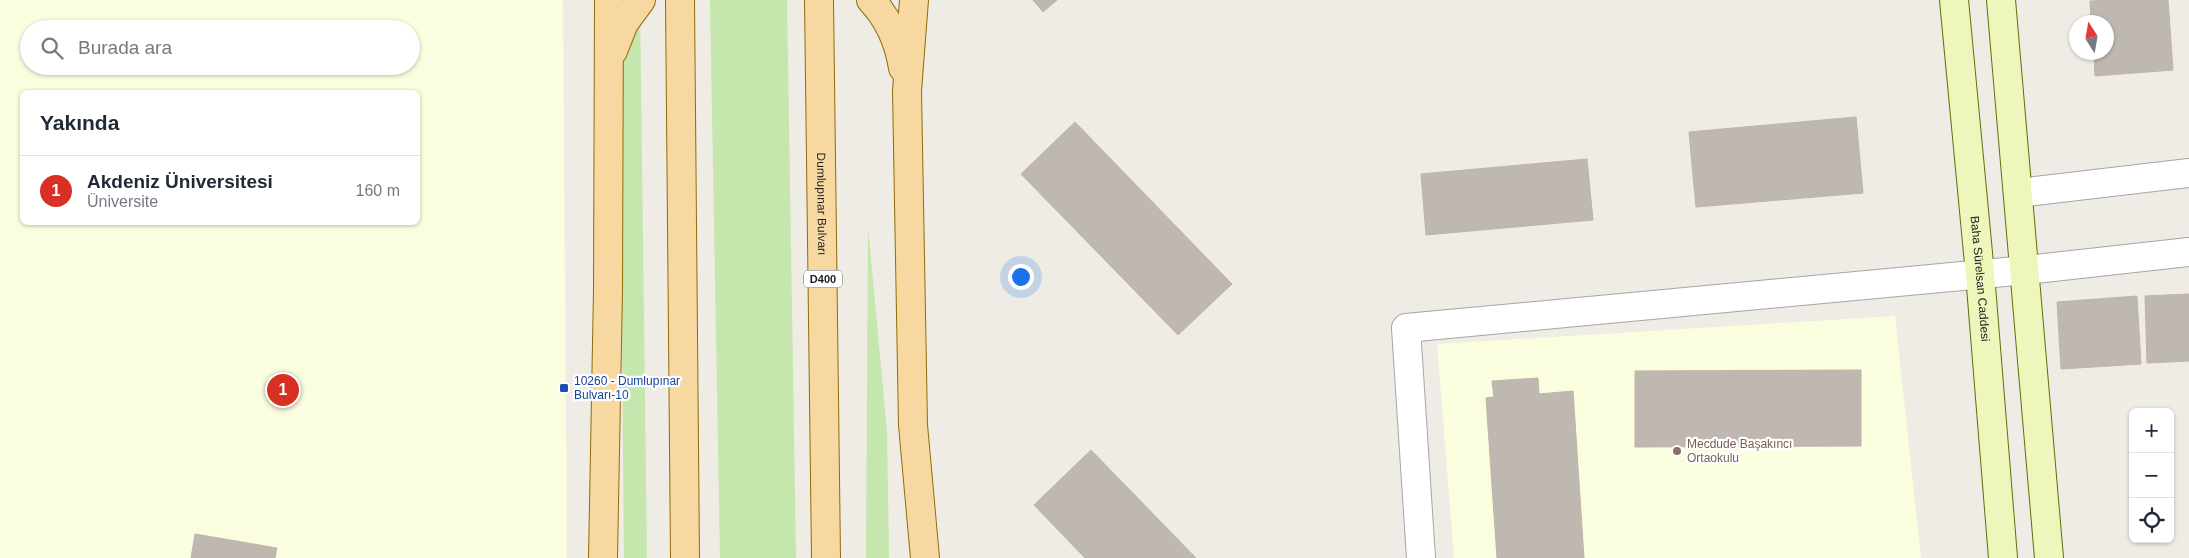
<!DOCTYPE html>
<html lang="tr">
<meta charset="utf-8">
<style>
:root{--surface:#fff;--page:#f2f2f3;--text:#1f2937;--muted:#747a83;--line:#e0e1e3;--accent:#d93025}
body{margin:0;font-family:Arial,sans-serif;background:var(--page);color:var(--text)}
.controls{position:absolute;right:15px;bottom:15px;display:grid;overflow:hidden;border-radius:8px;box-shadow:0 1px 4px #0004}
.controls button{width:45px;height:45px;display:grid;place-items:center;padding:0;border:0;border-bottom:1px solid var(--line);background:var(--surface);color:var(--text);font:25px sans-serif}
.compass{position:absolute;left:2069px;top:15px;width:45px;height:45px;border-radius:50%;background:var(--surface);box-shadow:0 1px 4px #0004;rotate:349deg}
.you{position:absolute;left:1020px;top:276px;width:18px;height:18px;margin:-12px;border:4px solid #fff;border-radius:50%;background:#1a73e8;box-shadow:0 0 0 8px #1a73e833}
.badge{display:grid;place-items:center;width:32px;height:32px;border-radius:50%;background:var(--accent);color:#fff;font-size:16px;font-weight:700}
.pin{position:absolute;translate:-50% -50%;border:2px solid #fff;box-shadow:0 1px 5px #0006}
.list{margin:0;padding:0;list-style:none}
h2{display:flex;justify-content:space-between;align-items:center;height:65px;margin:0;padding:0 20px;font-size:21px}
h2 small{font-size:16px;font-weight:400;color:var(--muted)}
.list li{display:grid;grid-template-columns:32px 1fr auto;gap:15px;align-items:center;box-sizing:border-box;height:70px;padding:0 20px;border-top:1px solid var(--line)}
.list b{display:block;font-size:19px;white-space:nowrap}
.list p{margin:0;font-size:16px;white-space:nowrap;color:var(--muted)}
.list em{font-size:16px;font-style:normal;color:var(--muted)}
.icon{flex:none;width:28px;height:28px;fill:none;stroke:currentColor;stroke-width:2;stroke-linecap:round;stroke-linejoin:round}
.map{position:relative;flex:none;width:2189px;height:558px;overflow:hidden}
.search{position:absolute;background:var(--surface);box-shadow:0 1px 4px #0004;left:20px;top:20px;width:400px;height:55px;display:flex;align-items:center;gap:12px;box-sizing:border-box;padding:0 18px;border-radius:28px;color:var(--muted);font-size:19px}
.panel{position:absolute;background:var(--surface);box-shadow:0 1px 4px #0004;left:20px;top:90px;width:400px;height:135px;border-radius:8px}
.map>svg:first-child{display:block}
.education{fill:#fbfddf;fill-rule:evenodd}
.grass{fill:#c5e6ad}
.building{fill:#bfb8b1;stroke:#bfb4a8}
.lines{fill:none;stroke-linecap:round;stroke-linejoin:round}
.street-casing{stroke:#a5a5a5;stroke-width:30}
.secondary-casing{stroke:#5e700a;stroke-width:30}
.primary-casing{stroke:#916c07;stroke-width:30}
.street{stroke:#fff;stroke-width:28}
.secondary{stroke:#eff6bb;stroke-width:28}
.primary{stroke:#f7d8a1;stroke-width:28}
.transit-dot{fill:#1a4fb4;stroke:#fff;stroke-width:2}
.education-dot{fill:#8d6e63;stroke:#fff;stroke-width:2}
.labels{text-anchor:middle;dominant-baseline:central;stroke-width:4.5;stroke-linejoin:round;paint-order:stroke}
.shield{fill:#fff;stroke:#626262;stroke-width:1}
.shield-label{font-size:11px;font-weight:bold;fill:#1e1e1e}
.street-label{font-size:12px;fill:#1e1e1e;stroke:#fff}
.transit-label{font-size:12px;fill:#164399;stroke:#fff;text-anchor:start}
.education-label{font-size:12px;fill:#785e54;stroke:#fff;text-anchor:start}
</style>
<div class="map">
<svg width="2189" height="558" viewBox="0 0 2189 558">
<rect width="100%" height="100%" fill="#eeece4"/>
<!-- education -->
<path class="education" d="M0,0h563l4,558h-567zM29,29h382v37h-382zM22,92h396v130h-396z
M1895,316l26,242h-467l-17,-214z"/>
<!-- grass -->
<path class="grass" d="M619,0h21l7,558h-23z
M710,0h77l9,558h-76z
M868,227l19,204 2,127h-23z"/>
<!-- building -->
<path class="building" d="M1033,0h24l-14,12z
M2105,0h63l5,70 -78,6 -1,-24h12v-30h-15l-1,-21z
M1856,117l7,76 -167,14 -7,-75z
M1075,122l157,162 -54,51 -157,-161z
M1587,159l6,61 -167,15 -5,-61z
M2189,294v67l-42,2 -2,-67z
M2137,296l4,68 -80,5 -4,-67z
M1861,370v76l-226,1v-76z
M1538,378l1,16 34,-3 11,167h-87l-11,-160 8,-1 -2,-16z
M1091,450l105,108h-111l-51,-53z
M195,534l82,14 -2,10h-84z"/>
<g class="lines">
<!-- street casing -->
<g class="street-casing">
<path id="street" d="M2019,193l170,-20
M1421,558l-15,-230 620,-58 163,-18"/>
</g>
<!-- secondary casing -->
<g class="secondary-casing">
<g id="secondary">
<path id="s1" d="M1954,0l26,274 23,284"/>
<path d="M2001,0l48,558"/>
</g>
</g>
<!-- primary casing -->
<g class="primary-casing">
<g id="primary">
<path d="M680,0l5,558"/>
<path id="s2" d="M819,0l7,558"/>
<path d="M871,0c17,18 28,43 32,68"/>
<path d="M914,0l-7,91 6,334 12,133"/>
<path d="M613,51l11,-28 17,-23"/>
<path d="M603,558l5,-268 1,-290"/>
</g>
</g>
<!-- street -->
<use href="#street" class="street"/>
<!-- secondary -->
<use href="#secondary" class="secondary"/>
<!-- primary -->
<use href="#primary" class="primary"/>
</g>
<!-- markers -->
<rect class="transit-dot" x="559" y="383" width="10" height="10" rx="2.5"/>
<circle class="education-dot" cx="1677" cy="451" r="5"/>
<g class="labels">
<!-- shield labels -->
<rect class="shield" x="804" y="270.5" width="38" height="17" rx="4"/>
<g class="shield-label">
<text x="823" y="279">D400</text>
</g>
<!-- street labels -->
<g class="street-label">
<text stroke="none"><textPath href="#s2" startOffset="204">Dumlupınar Bulvarı</textPath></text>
<text stroke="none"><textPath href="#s1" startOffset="280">Baha Sürelsan Caddesi</textPath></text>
</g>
<!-- transit labels -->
<g class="transit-label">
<text x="574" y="381">10260 - Dumlupınar<tspan x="574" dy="14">Bulvarı-10</tspan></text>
</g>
<!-- education labels -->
<g class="education-label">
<text x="1687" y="444">Mecdude Başakıncı<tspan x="1687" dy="14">Ortaokulu</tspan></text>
</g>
</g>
</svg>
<div class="controls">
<button>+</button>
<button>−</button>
<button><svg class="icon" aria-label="locate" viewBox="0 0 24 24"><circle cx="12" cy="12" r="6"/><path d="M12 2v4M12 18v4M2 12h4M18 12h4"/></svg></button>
</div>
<svg class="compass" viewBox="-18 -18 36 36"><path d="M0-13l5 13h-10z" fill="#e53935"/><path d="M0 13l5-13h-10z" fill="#747a83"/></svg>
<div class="you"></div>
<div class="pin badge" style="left:283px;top:390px">1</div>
<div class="search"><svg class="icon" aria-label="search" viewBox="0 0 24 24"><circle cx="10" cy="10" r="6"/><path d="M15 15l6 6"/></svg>Burada ara</div>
<section class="panel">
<h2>Yakında<small></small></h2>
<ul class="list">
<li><span class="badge">1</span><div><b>Akdeniz Üniversitesi</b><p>Üniversite</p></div><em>160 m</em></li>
</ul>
</section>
</div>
